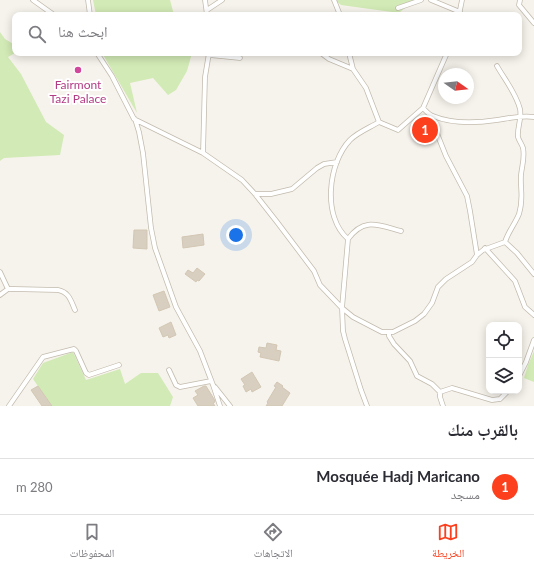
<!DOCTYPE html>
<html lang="ar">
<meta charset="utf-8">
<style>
:root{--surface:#fff;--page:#f2f2f3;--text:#2b2b33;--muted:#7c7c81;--line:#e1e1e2;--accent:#fc3f1d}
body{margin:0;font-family:Lato,"Noto Naskh Arabic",sans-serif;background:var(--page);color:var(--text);direction:rtl}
.controls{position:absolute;right:12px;bottom:12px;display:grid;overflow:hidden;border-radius:8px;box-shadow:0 2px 10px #0003}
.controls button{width:36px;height:36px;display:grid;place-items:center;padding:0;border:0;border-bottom:1px solid var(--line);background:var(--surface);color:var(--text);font:20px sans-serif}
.compass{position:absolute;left:438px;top:68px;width:36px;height:36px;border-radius:50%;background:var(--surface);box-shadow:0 2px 10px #0003;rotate:104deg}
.you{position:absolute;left:236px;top:235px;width:14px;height:14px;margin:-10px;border:3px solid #fff;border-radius:50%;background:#1a73e8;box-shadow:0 0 0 6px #1a73e833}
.badge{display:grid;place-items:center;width:26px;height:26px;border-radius:50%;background:var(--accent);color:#fff;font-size:13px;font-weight:700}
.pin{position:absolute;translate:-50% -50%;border:2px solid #fff;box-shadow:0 1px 4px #0006}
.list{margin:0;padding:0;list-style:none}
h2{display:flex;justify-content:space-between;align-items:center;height:52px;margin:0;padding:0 16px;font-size:17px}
h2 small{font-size:13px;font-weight:400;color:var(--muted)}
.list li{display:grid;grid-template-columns:26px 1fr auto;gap:12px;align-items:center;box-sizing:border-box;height:56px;padding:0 16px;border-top:1px solid var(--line)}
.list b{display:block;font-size:15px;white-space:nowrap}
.list p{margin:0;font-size:13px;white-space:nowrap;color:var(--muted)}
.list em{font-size:13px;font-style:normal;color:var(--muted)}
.icon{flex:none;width:22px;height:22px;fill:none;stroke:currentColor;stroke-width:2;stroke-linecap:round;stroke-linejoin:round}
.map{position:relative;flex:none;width:534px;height:406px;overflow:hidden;direction:ltr}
.search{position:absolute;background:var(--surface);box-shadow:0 2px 10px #0003;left:12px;right:12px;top:12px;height:44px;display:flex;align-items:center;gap:10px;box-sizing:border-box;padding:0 14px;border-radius:8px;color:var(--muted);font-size:15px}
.sheet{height:108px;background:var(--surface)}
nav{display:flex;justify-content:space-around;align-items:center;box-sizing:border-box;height:56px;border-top:1px solid var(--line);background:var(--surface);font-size:11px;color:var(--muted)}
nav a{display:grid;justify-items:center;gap:2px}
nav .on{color:var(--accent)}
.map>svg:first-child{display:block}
.green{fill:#d2eab5}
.building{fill:#d8cfc1;stroke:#d3c7b4}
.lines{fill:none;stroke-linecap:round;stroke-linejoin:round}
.minor-casing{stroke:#c2bbae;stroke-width:5.5}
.minor{stroke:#fff;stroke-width:4}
.hotel-dot{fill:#d1479c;stroke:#fff;stroke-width:1.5}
.labels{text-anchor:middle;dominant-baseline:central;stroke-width:4;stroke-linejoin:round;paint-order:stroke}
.hotel-label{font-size:12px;fill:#b23c85;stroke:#fff}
</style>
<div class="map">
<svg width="534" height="406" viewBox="0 0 534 406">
<rect width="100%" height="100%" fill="#f6f3ec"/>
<!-- green -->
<path class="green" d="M93,0h77l4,15h-78z
M335,0h79l-15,13 -58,-8z
M0,32l5,7 10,6v8l-7,4 13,17 25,48 18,13 -4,20 -56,3 -4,3z
M102,53h90l-5,18 -11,19 -8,5 -15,-17 -23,5 7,30z
M534,351v31l-10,-4 4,-13z
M73,352l13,28 34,-11 5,15 16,-11h17l15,24 -3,9h-118l-19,-27 10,-16z"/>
<!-- building -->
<path class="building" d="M420,125l12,4 -1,3h2l-2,6 -14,-5z
M134,230h13v19l-14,-1z
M203,234l1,11 -21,3 -1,-11z
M197,268l8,6 -6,7 -2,-1 -1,2 -11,-8 3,-4 5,3z
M164,291l6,16 -11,4 -6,-16z
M171,322l5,13 -7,3 -1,-3 -5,2 -4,-9z
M267,343l10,2 -1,5 5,1 -2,10 -19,-4 1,-4 -3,-1 1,-5 7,1z
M252,372l9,15 -9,5 -1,-3 -5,3 -3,-6 2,-1 -4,-6z
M277,382l6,4 -1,1 8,6 -8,13h-16l2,-3 -1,-1 9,-15 -2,-1z
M38,386l14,20h-10l-11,-16z
M204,386h2l8,13 1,3 -2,1 2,3h-17l-5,-8 5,-3 -3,-4z"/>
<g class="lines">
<!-- minor casing -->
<g class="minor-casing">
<path id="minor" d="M33,0l21,15
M88,0l2,15
M205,0l2,15
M334,0l6,15
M431,0l29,12
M520,0l-1,5 15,18
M398,8l23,-8
M207,10l15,-10
M459,15l3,-15
M97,53l15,23 22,43 69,34 39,27 13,14 22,28 37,49 6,14 22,23 1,23 2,8 16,51 6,16
M321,53l8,6 24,10
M349,53l4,16 13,19 13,34
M210,55l30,3
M497,66c8,14 19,27 23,43 2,10 -3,18 -2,28 1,4 4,7 5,11 2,10 -1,17 -2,27 -1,15 3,23 -2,39 -4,10 -11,18 -14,28
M423,108c3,3 6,7 10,8 19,8 44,7 64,4 13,-2 24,-5 37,-3
M431,116l7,20 8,20 21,40 3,15 7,44
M135,119l4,13 4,21 8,75 4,20 21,59 24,44 13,34 7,21
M203,153l2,-76 4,-24
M255,194h16l21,-5 25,-21 7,-4 13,-2
M401,231c-23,-6 -37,-14 -53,8l-6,69 11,9 25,13 4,2h11l22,-11 9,-7 8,-11 6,-16 8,-8 26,-17 5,-7 6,-5 22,-8
M348,239c-26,-22 -20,-76 2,-99 8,-8 19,-12 29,-18l19,8 25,-22 24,-55
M505,242l12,11 17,21
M485,248l30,33 10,26 9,8
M0,272l8,17
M0,295l8,-6h6l44,1c11,2 13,11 17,20
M389,332v4l5,8 16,17 7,15 15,8 8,8
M169,370l7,15 4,2 31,-6
M519,376l7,-14 8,-22
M215,387l15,19
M9,406l34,-49 31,-8 2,2 10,22 3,2 30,-10
M443,406l-3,-9v-5l12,-4 40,12 8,-1 8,-8"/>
</g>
<!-- minor -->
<use href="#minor" class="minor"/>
</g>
<!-- markers -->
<circle class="hotel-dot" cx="78" cy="70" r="4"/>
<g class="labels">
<!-- hotel labels -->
<g class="hotel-label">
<text x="78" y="84">Fairmont<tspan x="78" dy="14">Tazi Palace</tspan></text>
</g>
</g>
</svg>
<div class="controls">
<button><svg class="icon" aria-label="locate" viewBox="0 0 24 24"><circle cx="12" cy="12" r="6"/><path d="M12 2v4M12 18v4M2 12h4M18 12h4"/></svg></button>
<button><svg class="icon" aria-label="layers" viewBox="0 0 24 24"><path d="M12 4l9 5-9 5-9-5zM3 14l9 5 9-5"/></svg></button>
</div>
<svg class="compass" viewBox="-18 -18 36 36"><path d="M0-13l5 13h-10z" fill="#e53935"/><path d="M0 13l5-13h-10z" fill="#7c7c81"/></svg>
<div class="you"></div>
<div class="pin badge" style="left:425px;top:130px">1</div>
<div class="search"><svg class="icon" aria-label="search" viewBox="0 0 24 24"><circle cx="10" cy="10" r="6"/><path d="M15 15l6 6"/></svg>ابحث هنا</div>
</div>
<section class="sheet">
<h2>بالقرب منك<small></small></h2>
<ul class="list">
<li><span class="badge">1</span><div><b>Mosquée Hadj Maricano</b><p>مسجد</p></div><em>280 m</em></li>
</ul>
</section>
<nav>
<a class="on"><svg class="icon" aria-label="map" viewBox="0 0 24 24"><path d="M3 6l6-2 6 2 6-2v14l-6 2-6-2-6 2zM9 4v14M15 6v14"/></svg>الخريطة</a>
<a><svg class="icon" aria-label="directions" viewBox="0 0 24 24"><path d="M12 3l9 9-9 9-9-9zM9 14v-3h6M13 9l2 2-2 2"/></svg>الاتجاهات</a>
<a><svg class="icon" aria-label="saved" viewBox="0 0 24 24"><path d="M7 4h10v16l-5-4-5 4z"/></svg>المحفوظات</a>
</nav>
